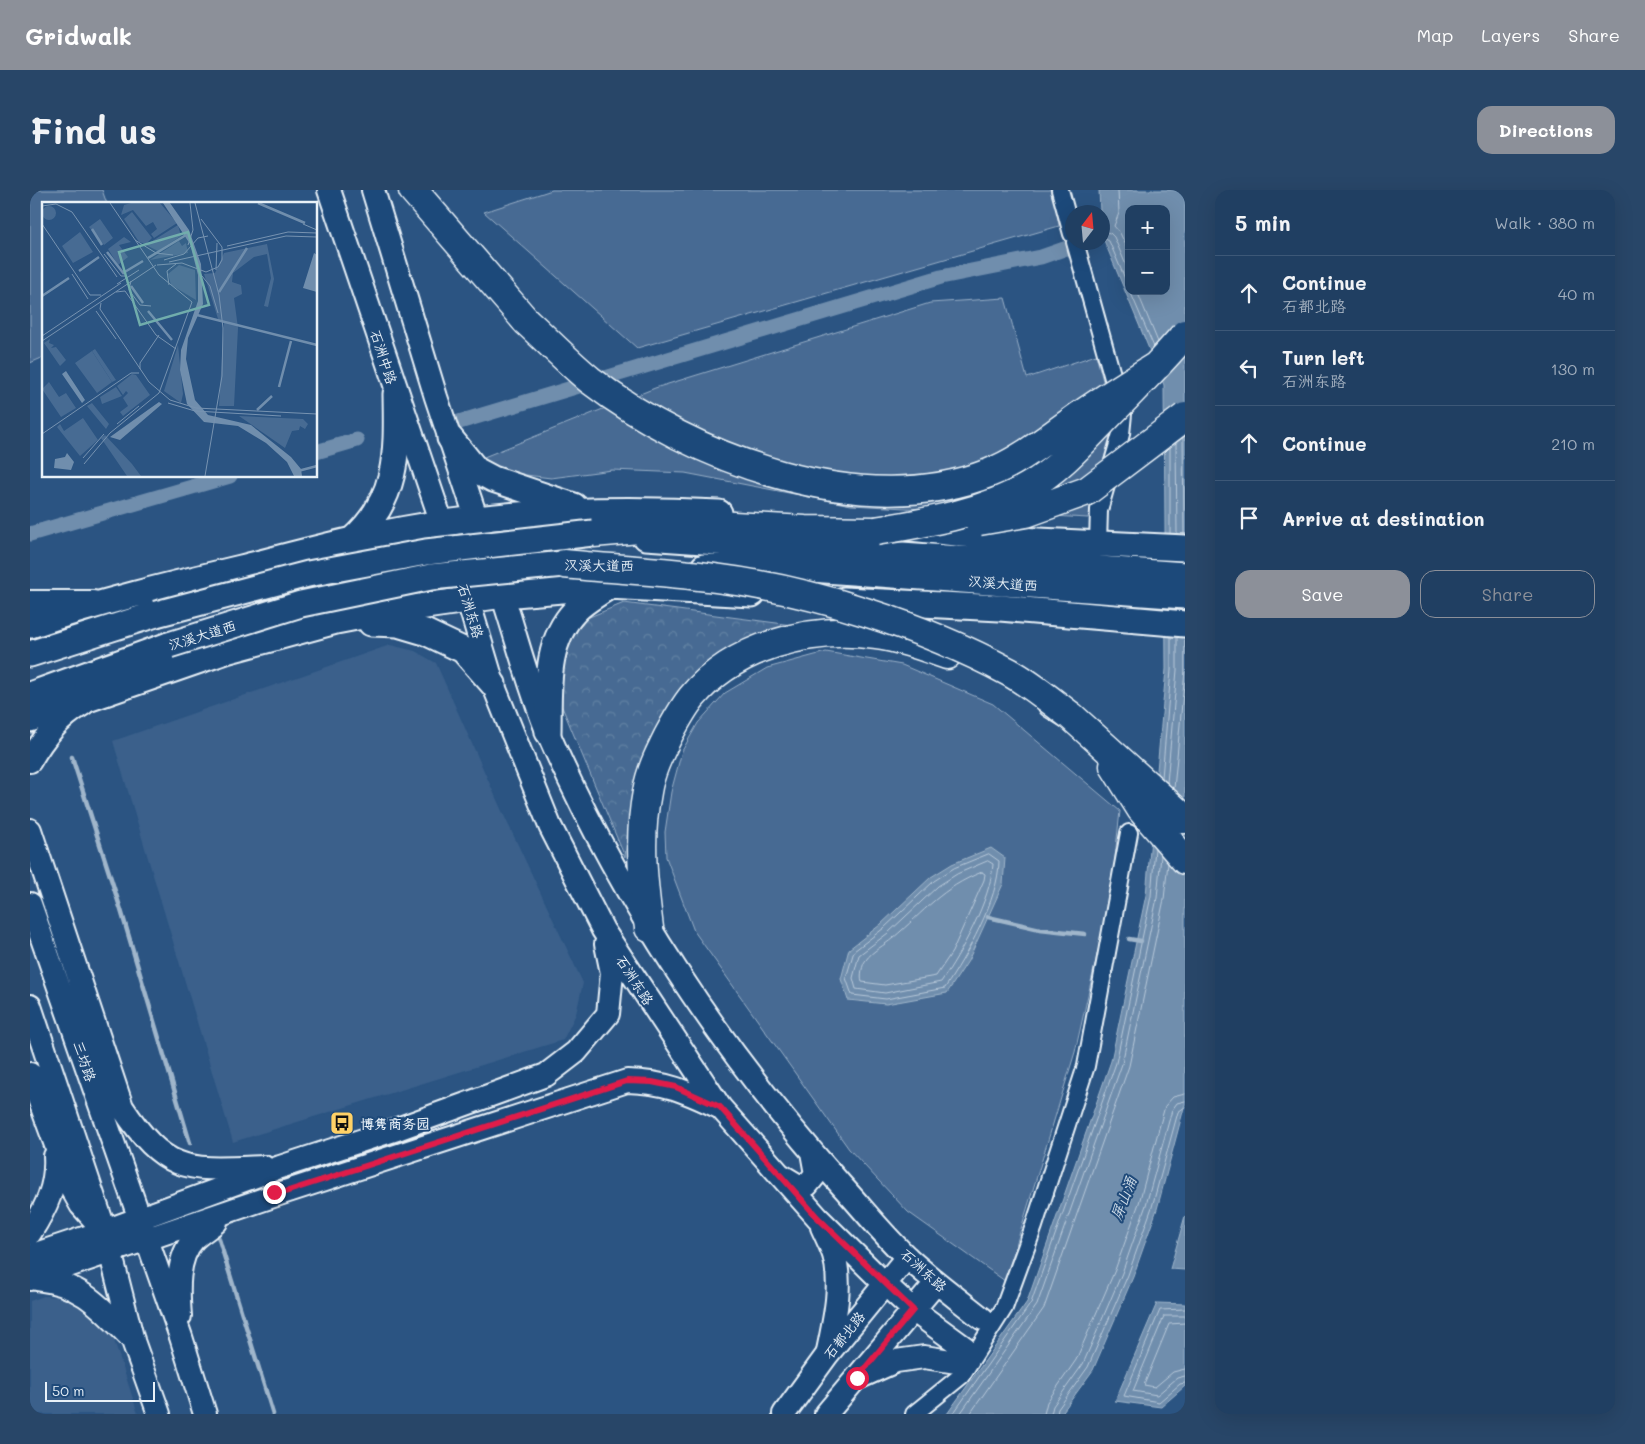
<!DOCTYPE html>
<meta charset="utf-8">
<style>
:root{--surface:#203f62;--page:#284668;--text:#f1f3f6;--muted:#a2afbe;--line:#3d5877;--accent:#8c9099}
body{margin:0;font-family:Mali,"LXGW WenKai TC",sans-serif;background:var(--page);color:var(--text)}
.controls{position:absolute;right:15px;top:15px;display:grid;overflow:hidden;border-radius:10px;box-shadow:0 5px 20px #0002}
.controls button{width:45px;height:45px;display:grid;place-items:center;padding:0;border:0;border-bottom:1px solid var(--line);background:var(--surface);color:var(--text);font:25px sans-serif}
.compass{position:absolute;left:1035px;top:15px;width:45px;height:45px;border-radius:50%;background:var(--surface);box-shadow:0 5px 20px #0002;rotate:16deg}
.scale{position:absolute;left:15px;bottom:12px;width:110px;box-sizing:border-box;padding-left:5px;border:2px solid #e8f1f8;border-top:0;font-size:14px;line-height:18px;white-space:nowrap;color:#e8f1f8;-webkit-text-stroke:4px #1f4a7a;paint-order:stroke}
.stop{position:absolute;width:15px;height:15px;margin:-11px;border:4px solid #e11d48;border-radius:50%;background:#fff}
.stop.end{background:#e11d48;border-color:#fff;box-shadow:0 1px 5px #0008}
.list{margin:0;padding:0;list-style:none}
h2{display:flex;justify-content:space-between;align-items:center;height:65px;margin:0;padding:0 20px;font-size:21px}
h2 small{font-size:16px;font-weight:400;color:var(--muted)}
.list li{display:grid;grid-template-columns:32px 1fr auto;gap:15px;align-items:center;box-sizing:border-box;height:75px;padding:0 20px;border-top:1px solid var(--line)}
.list b{display:block;font-size:19px;white-space:nowrap}
.list p{margin:0;font-size:16px;white-space:nowrap;color:var(--muted)}
.list em{font-size:16px;font-style:normal;color:var(--muted)}
.actions{display:flex;gap:10px;padding:15px 20px}
.actions a{flex:1;padding:11px 0;border:1px solid var(--accent);border-radius:15px;text-align:center;font-size:18px;color:var(--accent)}
.actions .main{background:var(--accent);color:#fff}
.icon{flex:none;width:28px;height:28px;fill:none;stroke:currentColor;stroke-width:2;stroke-linecap:round;stroke-linejoin:round}
.map{position:relative;flex:none;width:1155px;height:1224px;overflow:hidden;border-radius:15px}
header{display:flex;align-items:center;gap:30px;box-sizing:border-box;height:70px;padding:0 25px;background:var(--accent);color:#fff}
header strong{font-size:24px}
nav{display:flex;gap:28px;margin-inline-start:auto;font-size:18px}
.intro{display:flex;align-items:center;justify-content:space-between;box-sizing:border-box;height:120px;padding:0 30px}
h1{margin:0;font-size:35px}
.button{padding:12px 22px;border-radius:15px;background:var(--accent);color:#fff;font-size:18px;font-weight:700}
main{display:flex;gap:30px;padding:0 30px}
aside{flex:1;background:var(--surface);border-radius:15px;box-shadow:0 5px 20px #0002}
.map>svg:first-child{display:block}
.built{fill:#3a608b}
.green{fill:#476b93;stroke:#98aec6}
.forest{fill:url(#forest-crowns);stroke:#98aec6}
.water{fill:#708ead;stroke:#a0b6cb;fill-rule:evenodd}
.lines{fill:none;stroke-linecap:round;stroke-linejoin:round}
.shore{stroke:#b8c9da;stroke-width:1}
.stream{stroke:#a0b6cb;stroke-width:4.5}
.canal{stroke:#708ead;stroke-width:15}
.street-casing{stroke:#e8f1f8;stroke-width:20}
.secondary-casing{stroke:#e8f1f8;stroke-width:26}
.primary-casing{stroke:#e8f1f8;stroke-width:29}
.highway-casing{stroke:#e8f1f8;stroke-width:31}
.street{stroke:#1f4a7a;stroke-width:16}
.secondary{stroke:#1f4a7a;stroke-width:22}
.primary{stroke:#1f4a7a;stroke-width:25}
.highway{stroke:#1f4a7a;stroke-width:28}
.primary-bridge-casing{stroke:#e8f1f8;stroke-width:29;stroke-linecap:butt}
.highway-bridge-casing{stroke:#e8f1f8;stroke-width:31;stroke-linecap:butt}
.primary-bridge{stroke:#1f4a7a;stroke-width:25}
.highway-bridge{stroke:#1f4a7a;stroke-width:28}
.route{stroke:#e11d48;stroke-width:6}
.labels{text-anchor:middle;dominant-baseline:central;stroke-width:4;stroke-linejoin:round;paint-order:stroke}
.street-label{font-size:14px;fill:#e8f1f8;stroke:#1f4a7a}
.poi-label{font-size:14px;font-weight:bold;fill:#e8f1f8;stroke:#1f4a7a;text-anchor:start}
.water-label{font-size:15px;font-style:italic;fill:#d0dde9;stroke:#1f4a7a}
.inset-river{fill:none;stroke:#708ead;stroke-width:2.5}
.inset-road{fill:none;stroke:#7793b1;stroke-width:1}
.view{fill:#71adac;fill-opacity:0.15;stroke:#71adac;stroke-width:2.5}
.inset-edge{fill:none;stroke:#e8f1f8;stroke-width:2.5}
</style>
<header>
<strong>Gridwalk</strong>
<nav><a>Map</a><a>Layers</a><a>Share</a></nav>
</header>
<div class="intro"><h1>Find us</h1><a class="button">Directions</a></div>
<main>
<div class="map">
<svg width="1155" height="1224" viewBox="0 0 1155 1224">
<defs>
<pattern id="forest-crowns" width="20" height="18" patternUnits="userSpaceOnUse" patternTransform="scale(1.25)"><rect width="20" height="18" fill="#476b93"/><path d="M2 6a3 3 0 1 1 6 0M12 15a3 3 0 1 1 6 0" fill="none" stroke="#6281a3"/></pattern>
</defs>
<rect width="100%" height="100%" fill="#2b5482"/>
<filter id="ink" filterUnits="userSpaceOnUse"><feTurbulence type="fractalNoise" baseFrequency=".02" numOctaves="2"/><feDisplacementMap in="SourceGraphic" scale="10" xChannelSelector="R" yChannelSelector="G"/><feConvolveMatrix kernelMatrix="1 2 1 2 8 2 1 2 1" color-interpolation-filters="sRGB"/></filter>
<g filter="url(#ink)">
<!-- built -->
<path class="built" d="M360,455l25,6 21,12 65,146 82,174 -7,31 -13,26 -330,102 -120,-401z
M14,1106l28,2 24,15 16,21 26,80h-108v-113z"/>
<!-- green -->
<path class="green" d="M0,0h72l5,14h-63v153l-14,6z
M522,0h501l6,36 -422,122 -153,-136z
M975,108l22,80 69,-23 18,66 -26,97 -237,-13 -166,-32 -73,-3 -61,8 -50,-6 -22,-13 176,-71 275,-85z
M796,462l76,13 91,39 127,107 -9,83 -36,158 -70,229 -97,-69 -59,-63 -155,-218 -28,-74 -1,-25 6,-40 11,-41 16,-28 27,-30 42,-25z"/>
<!-- forest -->
<path class="forest" d="M594,413l183,24 -67,19 -102,131 -7,26 -6,54 -65,-155v-46l22,-36z"/>
<!-- water -->
<path class="water" d="M1069,0h86v914l-28,105 -24,68 -40,93 -32,44h-114l80,-112 84,-241 35,-166 20,-226 -2,-284 -61,-147 -1,-26h-2zM1099,19h37v82h-37z
M961,658l14,10 -2,26 -35,77 -21,32 -61,11 -38,-4 -7,-21 8,-30 31,-24 51,-48 21,-13z
M1155,1026v54l-15,-1z
M1127,1113l28,1v82l-24,21 -46,-6z"/>
<g class="lines">
<!-- shore -->
<path class="shore" d="M1088,0l1,23 -5,13 6,7 9,19
M1072,41l8,2 4,4 15,35
M1072,47l7,4 20,47
M1100,101l24,56
M1107,101l21,51
M1153,247l1,97
M1146,253l1,91
M1140,257v87
M1132,588l9,-108v-33
M1137,593l10,-113v-33
M1144,599l11,-118v-33
M959,664l10,7c0,38 -33,95 -54,127l-59,11 -34,-4 -6,-17 8,-27 30,-23 50,-47 20,-13z
M958,671l5,3c-2,35 -32,89 -52,118l-56,11 -29,-4 -3,-11 6,-23 29,-22 50,-47 19,-12z
M952,682l3,2 -1,6 -32,72 -16,24 -51,9 -23,-3c-2,-5 0,-18 4,-22 6,-9 19,-15 27,-22 32,-27 48,-50 89,-66z
M1155,1119l-25,1 -36,86 35,6 21,-18 5,-1
M1155,1126h-21l-31,75 24,4 20,-17 8,-2
M1155,1133l-16,1 -25,61 11,2 18,-15 12,-3
M923,1224l78,-111 85,-240 35,-167 4,-48
M930,1224l77,-109 85,-241 35,-166 4,-43
M940,1224l74,-106 85,-242 35,-167 4,-36
M1014,1224l3,-12 29,-42 39,-90 24,-67 26,-97 8,-9 12,-3
M1021,1224l2,-8 30,-42 39,-91 24,-68 26,-95 5,-7 8,-2
M1027,1224l1,-5 30,-42 40,-92 24,-68 26,-95 7,-5"/>
<!-- stream -->
<path class="stream" d="M42,567l49,153 69,233
M958,727l52,12 45,5
M1099,749l12,2
M188,1046l55,178"/>
<!-- canal -->
<path class="canal" d="M429,232l482,-145 100,-20 43,-15
M286,262l41,-12
M0,344l200,-58"/>
<!-- street casing -->
<g class="street-casing">
<path id="street" d="M1030,0l12,44
M1045,52l48,172 -2,20 -22,76 -1,33
M884,1224l47,-38 43,-68 30,-82 52,-160 43,-233"/>
</g>
<!-- secondary casing -->
<g class="secondary-casing">
<path id="secondary" d="M299,0l139,410 25,84 57,142 53,104 117,177 98,111 67,66 28,26 52,38
M343,0l63,207 46,138
M467,389c18,51 30,104 51,154 72,165 174,319 294,453 22,24 43,51 67,73 23,21 49,40 74,60
M0,412h63
M0,571c14,-24 29,-43 53,-57
M0,640l92,277c45,68 66,63 142,60
M0,714l151,433 24,77
M0,816l75,225 28,110 26,73
M0,884l42,115 9,16 17,19
M752,986l15,9h10l9,-11 -4,-22
M792,1037c4,9 9,19 12,28 9,31 0,66 -6,96
M0,1043c16,-25 27,-47 25,-77
M0,1066l75,-25 175,-64 120,-39 146,-53 30,-23 32,-38 4,-41 -6,-29
M0,1089l252,-86 345,-112c39,1 58,10 92,26
M7,1089c47,5 65,30 96,61
M150,1126c-2,-24 -4,-58 14,-77 6,-6 15,-11 22,-17
M830,1187l36,-16 28,-4 33,5
M754,1224l43,-59 80,-98
M796,1224l110,-131"/>
</g>
<!-- primary casing -->
<g class="primary-casing">
<path id="primary" d="M420,248l26,32 17,9 81,27
M881,338l107,12 167,8
M616,347l539,38
M321,351c48,-42 46,-89 45,-147
M674,377l107,2 374,27
M814,410l156,8 185,16
M341,433l27,1 27,8 38,18 30,34
M0,435c70,-23 140,-40 211,-57 67,-17 135,-36 203,-45 91,-13 183,-15 275,-10
M0,464l126,-40
M0,505l139,-50
M0,529l196,-68 110,-30 47,-9 120,-17 106,-9 143,8
M518,542c1,-41 -4,-89 27,-121 9,-10 23,-17 34,-25"/>
</g>
<!-- highway casing -->
<g class="highway-casing">
<path id="highway" d="M383,0l113,131
M563,343l104,-9 108,6 71,1
M1022,514l19,12 114,103
M1084,576l27,43 44,51
M619,738c-6,-47 -11,-90 -2,-136 3,-20 12,-38 21,-56 7,-13 15,-28 24,-39 42,-51 119,-71 183,-62 25,3 49,12 72,20"/>
</g>
<!-- street -->
<use href="#street" class="street"/>
<!-- secondary -->
<use href="#secondary" class="secondary"/>
<!-- primary -->
<use href="#primary" class="primary"/>
<!-- highway -->
<use href="#highway" class="highway"/>
<!-- primary-bridge casing -->
<g class="primary-bridge-casing">
<path id="primary-bridge" d="M126,424l152,-40 118,-22 167,-19
M139,455l132,-41 130,-27 133,-13"/>
</g>
<!-- highway-bridge casing -->
<g class="highway-bridge-casing">
<path id="highway-bridge" d="M496,131c21,19 42,41 64,59 103,79 273,143 399,93 31,-12 57,-34 83,-52 28,-20 57,-38 86,-56
M949,331l47,-8 61,-22 98,-74
M846,341c52,-9 105,-17 152,-44 30,-17 53,-43 77,-68 27,-28 55,-55 80,-85
M534,374c50,5 101,7 151,14 97,12 208,48 294,94 22,12 42,29 62,44"/>
</g>
<!-- primary-bridge -->
<use href="#primary-bridge" class="primary-bridge"/>
<!-- highway-bridge -->
<use href="#highway-bridge" class="highway-bridge"/>
</g>
</g>
<g class="lines" filter="url(#ink)">
<!-- route -->
<path class="route" d="M244,1002l8,1 345,-112 25,1 24,5 44,20 98,111 95,92 -56,68"/>
</g>
<!-- icons -->
<defs>
<g id="bus-square" transform="scale(1.25)"><rect x="-9" y="-9" width="18" height="18" rx="4" fill="#ffd166" stroke="#1f4a7a"/><path d="M-5-6H5V4H4V6H2V4H-2V6H-4V4H-5ZM-3.5-4V0h7V-4ZM-3.5 1.2v1.5H-2V1.2ZM2 1.2v1.5H3.5V1.2Z" fill="#111"/></g>
</defs>
<g fill-rule="evenodd">
<use href="#bus-square" x="312" y="933"/>
</g>
<g class="labels">
<!-- street labels -->
<g class="street-label">
<text transform="translate(354 167) rotate(72)">石洲中路</text>
<text transform="translate(569 375) rotate(1)">汉溪大道西</text>
<text transform="translate(973 393) rotate(4)">汉溪大道西</text>
<text transform="translate(441 421) rotate(73)">石洲东路</text>
<text transform="translate(172 445) rotate(-17)">汉溪大道西</text>
<text transform="translate(605 790) rotate(57)">石洲东路</text>
<text transform="translate(55 871) rotate(71)">三坊路</text>
<text transform="translate(894 1080) rotate(42)">石洲东路</text>
<text transform="translate(814 1145) rotate(-51)">石都北路</text>
</g>
<!-- poi labels -->
<g class="poi-label">
<text x="330" y="933">博隽商务园</text>
</g>
<!-- water labels -->
<g class="water-label">
<text transform="translate(1093 1008) rotate(-69)">屏山涌</text>
</g>
</g>
<!-- overview -->
<g transform="translate(12 12)">
<rect width="275" height="275" fill="#2b5482"/>
<path d="M89,1h29l17,20 -23,15 -3,-4 6,-5 -4,-7 -7,4 -13,-16 -12,5 3,-10zM90,10l20,26 -6,6 -7,-2 -15,-23zM58,17l13,19 -9,7 -15,-18zM136,23l3,11 -23,15 -12,-6zM38,30l13,20 -20,11 -11,-17zM82,35l7,5 -12,3 9,12 -10,8 -10,-16zM137,39l3,5 4,-3 2,10 -38,7zM225,42l7,35 -6,28 -4,-1 7,-28 -4,-24 -13,3 -21,16 -1,9 9,3 1,9 -8,4 4,30 -4,78h-15l5,-84h-5l-15,-48 11,-1 9,-20zM137,63l16,5 1,30 -25,-15 -3,-11zM8,137l-1,4 5,2 -3,3 5,-1 10,13 -6,6 -16,-23zM53,147l21,31 -4,2 -20,-31zM90,172l4,1 14,20 -27,21 -3,-4 8,-6 -5,-8 5,-5 -2,-2 -3,4 -6,-9zM7,180l10,15 7,-4 10,15 -15,9 -19,-28zM74,185l6,9 -20,8 -2,-7zM50,201l17,21 -3,5 -19,-23zM197,214l64,3 5,5 -3,5 -5,-3 -1,4 -7,1 -7,17zM41,216l15,22 -18,16 -23,-29 3,-3 4,7zM63,233l27,29 9,12h-14l-26,-38z" fill="#476b93"/>
<path d="M0 11a7 7 0 1 1 14 0a7 7 0 1 1-14 0ZM136,143l5,49 -2,9 -17,-12zM50,149l20,31 -15,11 -22,-30z" fill="#476b93"/>
<path d="M121,1h7l19,27 12,34 2,40 -15,34 -2,21 9,41 13,15 43,10 40,32 10,12 1,7h-8l-7,-14 -21,-19 -28,-17 -34,-4 -17,-18 -7,-34 1,-20 17,-49v-26l-8,-31zM272,51l3,2v37l-14,-4zM24,169l19,29 -3,3 -20,-29zM117,200l3,2 -42,36 -10,-3zM25,251l7,9 -3,8 -17,-2 1,-9 10,-2z" fill="#708ead"/>
<path class="inset-river" d="M216,1l47,20M50,27l10,16M65,50l17,22M106,56l38,-23M37,69l20,-14M81,71l20,-12M89,84l12,17M177,90l28,-44M0,94l27,-18M106,109l24,29M155,113l120,30M237,185l12,-46M215,208l15,-14M256,269l19,-5"/>
<path class="inset-road" d="M153,1l24,92 4,33 -1,48 -17,100M0,4l14,-2 16,8 45,65M0,22l48,71h11M261,22l14,6M93,38l21,13 17,2M146,43l5,-15 -3,-27M185,44l61,-14 29,1M62,52l17,22h6M122,58l20,-6 14,-16 10,-2M127,60l117,-26 31,1M115,63l25,-2 24,9 12,-5 4,-7v-13l-21,-28M174,68l1,-27M156,69l12,15 8,27M30,72l16,25M89,79l-2,9 11,15 11,1M75,82l22,-14M127,83l-2,-14 9,-7M74,90l9,-1 31,44 20,14M59,101l-1,6 49,73 21,18 26,8 121,6M54,109l20,28M0,134l79,-53M0,139l114,-76M98,167v-6l19,-28M126,201l27,8 86,5M75,222l22,-18M0,232l89,-61h8M41,256l21,-24M42,262l26,-31 49,-40 33,-91 -33,-27 -49,-72"/>
<path class="view" d="M146,30l21,73 -69,20 -21,-73z"/>
<rect width="275" height="275" class="inset-edge"/>
</g>
</svg>
<div class="controls">
<button>+</button>
<button>−</button>
</div>
<svg class="compass" viewBox="-18 -18 36 36"><path d="M0-13l5 13h-10z" fill="#e53935"/><path d="M0 13l5-13h-10z" fill="#a2afbe"/></svg>
<div class="scale">50 m</div>
<div class="stop" style="left:827px;top:1188px"></div>
<div class="stop end" style="left:244px;top:1002px"></div>
</div>
<aside>
<h2>5 min<small>Walk · 380 m</small></h2>
<ul class="list">
<li><svg class="icon" aria-label="ahead" viewBox="0 0 24 24"><path d="M12 20V5M6 11l6-6 6 6"/></svg><div><b>Continue</b><p>石都北路</p></div><em>40 m</em></li>
<li><svg class="icon" aria-label="left" viewBox="0 0 24 24"><path d="M17 20v-9H6M10 6l-5 5 5 5"/></svg><div><b>Turn left</b><p>石洲东路</p></div><em>130 m</em></li>
<li><svg class="icon" aria-label="ahead" viewBox="0 0 24 24"><path d="M12 20V5M6 11l6-6 6 6"/></svg><div><b>Continue</b></div><em>210 m</em></li>
<li><svg class="icon" aria-label="arrive" viewBox="0 0 24 24"><path d="M6 21V4h12l-3 4 3 4H6"/></svg><div><b>Arrive at destination</b></div></li>
</ul>
<div class="actions"><a class="main">Save</a><a>Share</a></div>
</aside>
</main>
